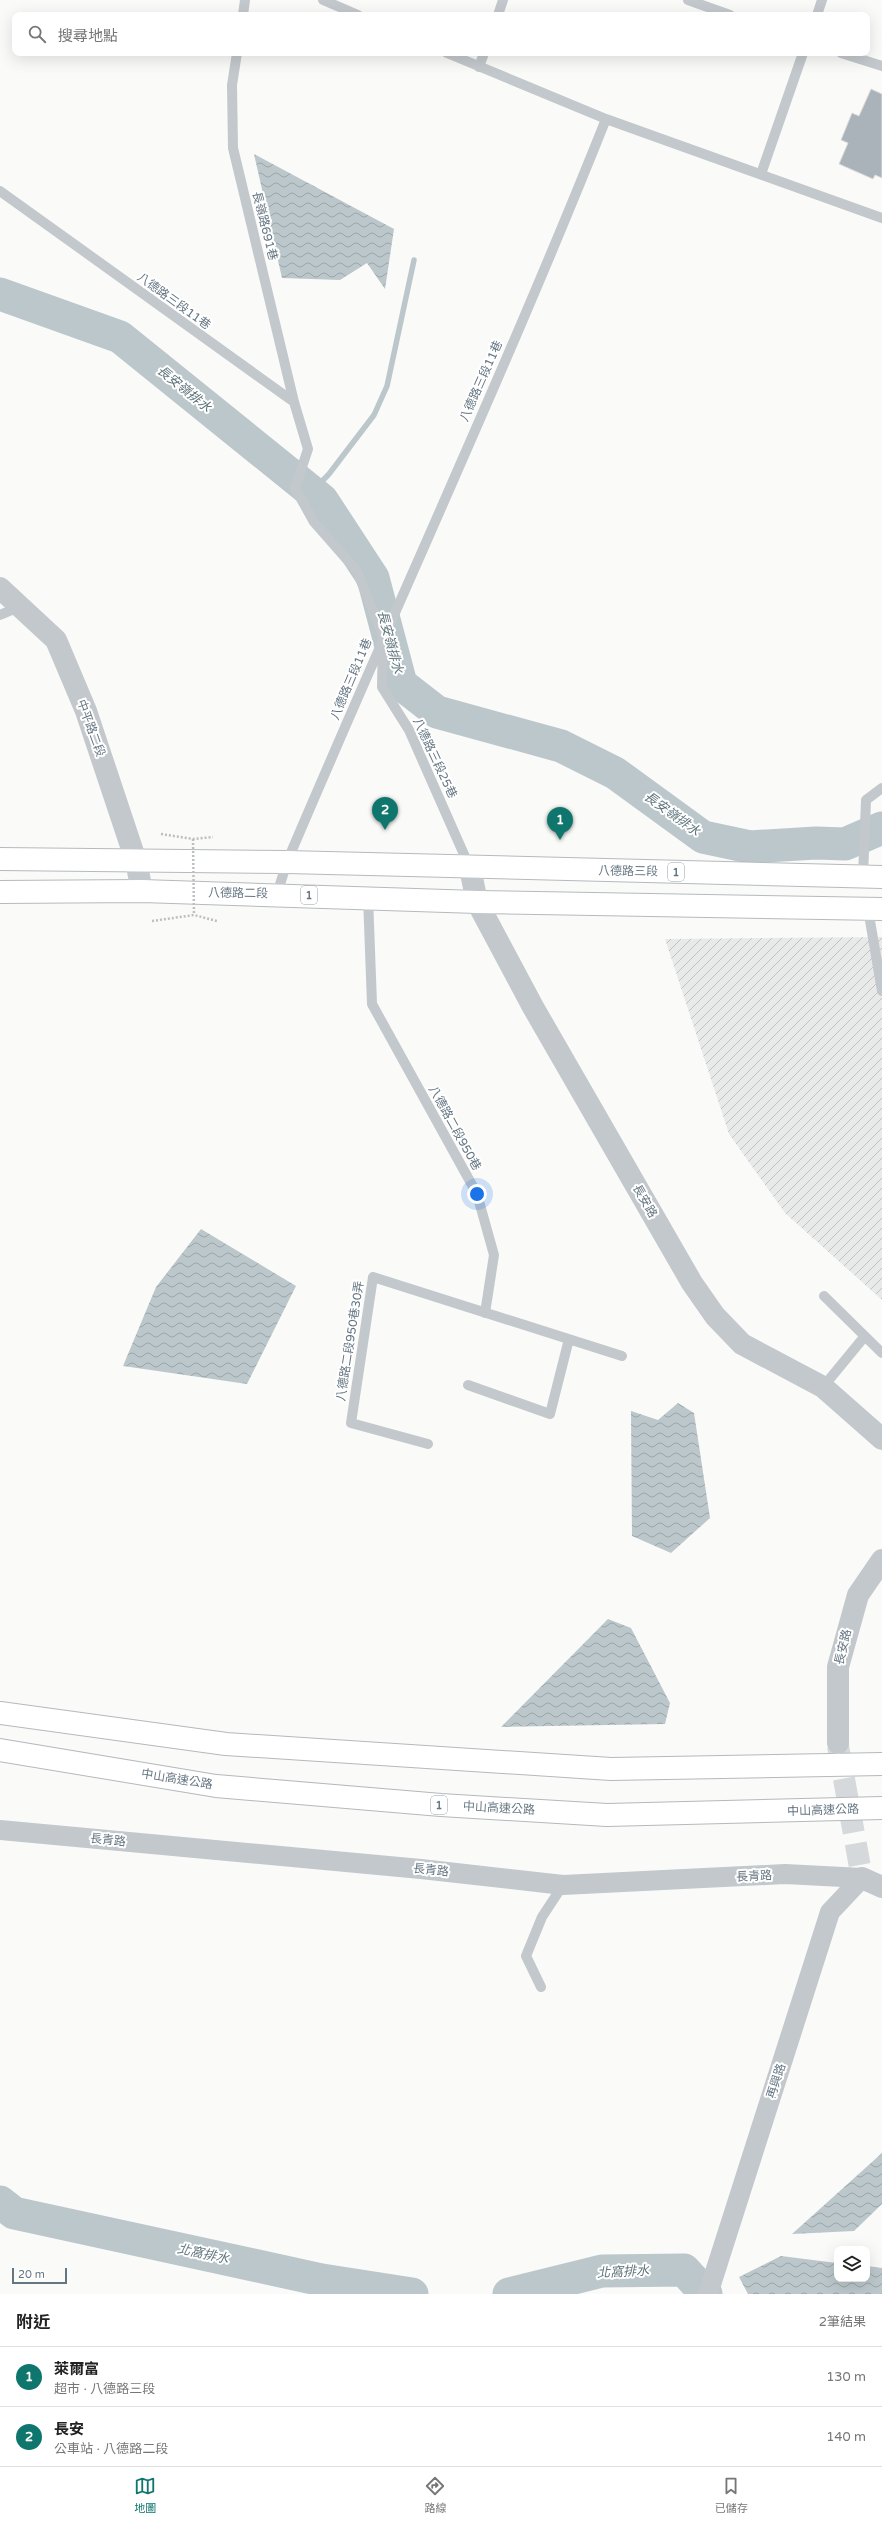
<!DOCTYPE html>
<html lang="zh-TW">
<meta charset="utf-8">
<style>
:root{--surface:#fff;--page:#f2f2f2;--text:#222;--muted:#767676;--line:#e0e0e0;--accent:#0f766e}
body{margin:0;font-family:"Varela Round","Noto Sans TC",sans-serif;background:var(--page);color:var(--text)}
.controls{position:absolute;right:12px;bottom:12px;display:grid;overflow:hidden;border-radius:8px;box-shadow:0 4px 16px #0002}
.controls button{width:36px;height:36px;display:grid;place-items:center;padding:0;border:0;border-bottom:1px solid var(--line);background:var(--surface);color:var(--text);font:20px sans-serif}
.scale{position:absolute;left:12px;bottom:10px;width:55px;box-sizing:border-box;padding-left:4px;border:2px solid #657683;border-top:0;font-size:11px;line-height:14px;white-space:nowrap;color:#657683;-webkit-text-stroke:3px #fff;paint-order:stroke}
.you{position:absolute;left:477px;top:1194px;width:14px;height:14px;margin:-10px;border:3px solid #fff;border-radius:50%;background:#1a73e8;box-shadow:0 0 0 6px #1a73e833}
.badge{display:grid;place-items:center;width:26px;height:26px;border-radius:50%;background:var(--accent);color:#fff;font-size:13px;font-weight:700}
.pin{position:absolute;translate:-50% -33px;filter:drop-shadow(0 1px 2px #0008)}
.pin::after{content:'';position:absolute;top:21px;width:14px;height:12px;background:inherit;clip-path:polygon(0 0,100% 0,50% 100%)}
.list{margin:0;padding:0;list-style:none}
h2{display:flex;justify-content:space-between;align-items:center;height:52px;margin:0;padding:0 16px;font-size:17px}
h2 small{font-size:13px;font-weight:400;color:var(--muted)}
.list li{display:grid;grid-template-columns:26px 1fr auto;gap:12px;align-items:center;box-sizing:border-box;height:60px;padding:0 16px;border-top:1px solid var(--line)}
.list b{display:block;font-size:15px;white-space:nowrap}
.list p{margin:0;font-size:13px;white-space:nowrap;color:var(--muted)}
.list em{font-size:13px;font-style:normal;color:var(--muted)}
.icon{flex:none;width:22px;height:22px;fill:none;stroke:currentColor;stroke-width:2;stroke-linecap:round;stroke-linejoin:round}
.map{position:relative;flex:none;width:882px;height:2294px;overflow:hidden}
.search{position:absolute;background:var(--surface);box-shadow:0 4px 16px #0002;left:12px;right:12px;top:12px;height:44px;display:flex;align-items:center;gap:10px;box-sizing:border-box;padding:0 14px;border-radius:8px;color:var(--muted);font-size:15px}
.sheet{height:172px;background:var(--surface)}
nav{display:flex;justify-content:space-around;align-items:center;box-sizing:border-box;height:56px;border-top:1px solid var(--line);background:var(--surface);font-size:11px;color:var(--muted)}
nav a{display:grid;justify-items:center;gap:2px}
nav .on{color:var(--accent)}
.map>svg:first-child{display:block}
.industrial{fill:url(#industrial-furrows)}
.water{fill:url(#water-waves)}
.lines{fill:none;stroke-linecap:round;stroke-linejoin:round}
.stream{stroke:#bbc7cb;stroke-width:5.5}
.river{stroke:#bbc7cb;stroke-width:33}
.building{fill:#aab3b9;stroke:#dcdcda}
.tertiary-tunnel{stroke:#d5d9db;stroke-width:22;stroke-dasharray:22 11;stroke-linecap:butt}
.primary-casing{stroke:#b5babe;stroke-width:24}
.motorway-casing{stroke:#b4b9bd;stroke-width:24}
.path{stroke:#bbbfc2;stroke-width:2.5;stroke-dasharray:2 2;stroke-linecap:butt}
.service{stroke:#c3c8cc;stroke-width:10}
.minor{stroke:#c3c8cc;stroke-width:20}
.tertiary{stroke:#c3c8cc;stroke-width:22}
.primary{stroke:#fff;stroke-width:22}
.motorway{stroke:#fff;stroke-width:22}
.path-bridge{stroke:#bbbfc2;stroke-width:2.5;stroke-dasharray:2 2;stroke-linecap:butt}
.labels{text-anchor:middle;dominant-baseline:central;stroke-width:4;stroke-linejoin:round;paint-order:stroke}
.shield{fill:#fff;stroke:#939fa8;stroke-width:1}
.shield-label{font-size:11px;font-weight:bold;fill:#657683}
.street-label{font-size:12px;fill:#657683;stroke:#fff}
.water-label{font-size:13px;font-style:italic;fill:#60757c;stroke:#fff}
</style>
<div class="map">
<svg width="882" height="2294" viewBox="0 0 882 2294">
<defs>
<pattern id="industrial-furrows" width="10" height="10" patternUnits="userSpaceOnUse"><rect width="10" height="10" fill="#e8e9e9"/><path d="M-1 1l2-2M0 10L10 0M9 11l2-2" fill="none" stroke="#c0c1c2"/></pattern>
<pattern id="water-waves" width="16" height="10" patternUnits="userSpaceOnUse"><rect width="16" height="10" fill="#bbc7cb"/><path d="M0 5q4-4 8 0t8 0" fill="none" stroke="#9ca6aa"/></pattern>
</defs>
<rect width="100%" height="100%" fill="#fafaf8"/>
<!-- industrial -->
<path class="industrial" d="M882,937v363l-97,-87 -56,-79 -64,-195z"/>
<!-- water -->
<path class="water" d="M254,154l140,75 -9,60 -18,-26 -27,17 -58,-2z
M201,1229l95,57 -49,98 -124,-18 33,-79z
M678,1403l16,10 16,105 -39,35 -39,-17 -1,-125 27,9z
M608,1619l23,9 39,75 -5,21 -164,3z
M882,2153v51l-28,27 -62,3z
M781,2256l56,7v16h30v-13l15,2v26h-134l-9,-17z"/>
<g class="lines">
<!-- stream -->
<path class="stream" d="M302,502l27,-28 45,-59 13,-29 27,-126"/>
<!-- river -->
<path class="river" d="M0,294l120,43 202,163 51,78 28,106 36,28 124,34 54,27 88,64 47,10 66,-4 29,1 37,-16
M0,2202l14,11 308,67 90,14
M509,2294l93,-23 82,-1 22,24"/>
</g>
<!-- building -->
<path class="building" d="M871,89l11,5v84l-7,-3 -2,4 -34,-15 9,-21 -7,-3 11,-27 7,3z"/>
<g class="lines">
<!-- tertiary-tunnel -->
<path class="tertiary-tunnel" d="M838,1746l24,132"/>
<!-- primary casing -->
<g class="primary-casing">
<path id="primary" d="M0,859l287,3 595,15
M0,892l142,-1 335,11 405,7"/>
</g>
<!-- motorway casing -->
<g class="motorway-casing">
<path id="motorway" d="M0,1713l226,31 385,25 271,-5
M0,1750l216,36 225,19 166,10 275,-7"/>
</g>
<!-- path -->
<path class="path" d="M161,834l32,5 20,-2
M152,921l42,-6 23,6"/>
<!-- service -->
<path class="service" d="M323,0l35,15
M688,0l42,15
M243,15l2,-15
M498,15l5,-15
M817,15l5,-15
M237,53l-5,32 1,63 61,254 14,47 -13,39 19,34 43,49 26,65 -1,51 27,43 61,138
M447,53l159,66 276,99
M841,53l41,13
M479,67l5,-14
M761,174l42,-121
M0,191l294,211
M0,615l19,-8
M863,876l3,-76 16,-12
M277,894l10,-32c105,-248 219,-492 319,-743
M368,897l4,107 105,190 17,61 -9,58
M868,909l14,82
M824,1296l58,57
M468,1385l82,29 19,-75
M823,1387l42,-51
M428,1444l-77,-21 22,-146 249,79
M541,1987l-15,-31 16,-39 21,-32"/>
<!-- minor -->
<path class="minor" d="M0,1830l421,39 142,16 222,-11 77,4
M708,2294l122,-382 32,-34"/>
<!-- tertiary -->
<path class="tertiary" d="M0,588l56,52 30,71 50,150 6,30
M470,868l7,34 56,105 159,276 23,33 27,28 81,43 59,52
M838,1743v-76l20,-72 24,-35
M862,1878l20,9"/>
<!-- primary -->
<use href="#primary" class="primary"/>
<!-- motorway -->
<use href="#motorway" class="motorway"/>
<!-- path-bridge -->
<path class="path-bridge" d="M193,839l1,76"/>
</g>
<g class="labels">
<!-- shield labels -->
<g class="shield">
<rect x="668" y="863" width="16" height="18" rx="3"/>
<rect x="301" y="886" width="16" height="18" rx="3"/>
<rect x="431" y="1796" width="16" height="18" rx="3"/>
</g>
<g class="shield-label">
<text x="676" y="872">1</text>
<text x="309" y="895">1</text>
<text x="439" y="1805">1</text>
</g>
<!-- street labels -->
<g class="street-label">
<text transform="translate(265 226) rotate(76)">長嶺路691巷</text>
<text transform="translate(174 301) rotate(36)">八德路三段11巷</text>
<text transform="translate(481 381) rotate(-66)">八德路三段11巷</text>
<text transform="translate(351 679) rotate(-67)">八德路三段11巷</text>
<text transform="translate(91 728) rotate(70)">中平路二段</text>
<text transform="translate(435 758) rotate(65)">八德路三段25巷</text>
<text transform="translate(628 871) rotate(1)">八德路三段</text>
<text transform="translate(238 893) rotate(1)">八德路二段</text>
<text transform="translate(455 1128) rotate(61)">八德路二段950巷</text>
<text transform="translate(645 1201) rotate(60)">長安路</text>
<text transform="translate(350 1341) rotate(-81)">八德路二段950巷30弄</text>
<text transform="translate(843 1647) rotate(-77)">長安路</text>
<text transform="translate(177 1779) rotate(9)">中山高速公路</text>
<text transform="translate(499 1808) rotate(3)">中山高速公路</text>
<text transform="translate(823 1810) rotate(-2)">中山高速公路</text>
<text transform="translate(108 1840) rotate(6)">長青路</text>
<text transform="translate(431 1870) rotate(6)">長青路</text>
<text transform="translate(754 1876) rotate(-3)">長青路</text>
<text transform="translate(776 2081) rotate(-72)">再興路</text>
</g>
<!-- water labels -->
<g class="water-label">
<text transform="translate(184 389) rotate(39)">長安嶺排水</text>
<text transform="translate(390 642) rotate(75)">長安嶺排水</text>
<text transform="translate(672 814) rotate(36)">長安嶺排水</text>
<text transform="translate(203 2254) rotate(12)">北窩排水</text>
<text transform="translate(623 2272) rotate(-3)">北窩排水</text>
</g>
</g>
</svg>
<div class="controls">
<button><svg class="icon" aria-label="layers" viewBox="0 0 24 24"><path d="M12 4l9 5-9 5-9-5zM3 14l9 5 9-5"/></svg></button>
</div>
<div class="scale">20 m</div>
<div class="you"></div>
<div class="pin badge" style="left:560px;top:840px">1</div>
<div class="pin badge" style="left:385px;top:830px">2</div>
<div class="search"><svg class="icon" aria-label="search" viewBox="0 0 24 24"><circle cx="10" cy="10" r="6"/><path d="M15 15l6 6"/></svg>搜尋地點</div>
</div>
<section class="sheet">
<h2>附近<small>2筆結果</small></h2>
<ul class="list">
<li><span class="badge">1</span><div><b>萊爾富</b><p>超市 · 八德路三段</p></div><em>130 m</em></li>
<li><span class="badge">2</span><div><b>長安</b><p>公車站 · 八德路二段</p></div><em>140 m</em></li>
</ul>
</section>
<nav>
<a class="on"><svg class="icon" aria-label="map" viewBox="0 0 24 24"><path d="M3 6l6-2 6 2 6-2v14l-6 2-6-2-6 2zM9 4v14M15 6v14"/></svg>地圖</a>
<a><svg class="icon" aria-label="directions" viewBox="0 0 24 24"><path d="M12 3l9 9-9 9-9-9zM9 14v-3h6M13 9l2 2-2 2"/></svg>路線</a>
<a><svg class="icon" aria-label="saved" viewBox="0 0 24 24"><path d="M7 4h10v16l-5-4-5 4z"/></svg>已儲存</a>
</nav>
